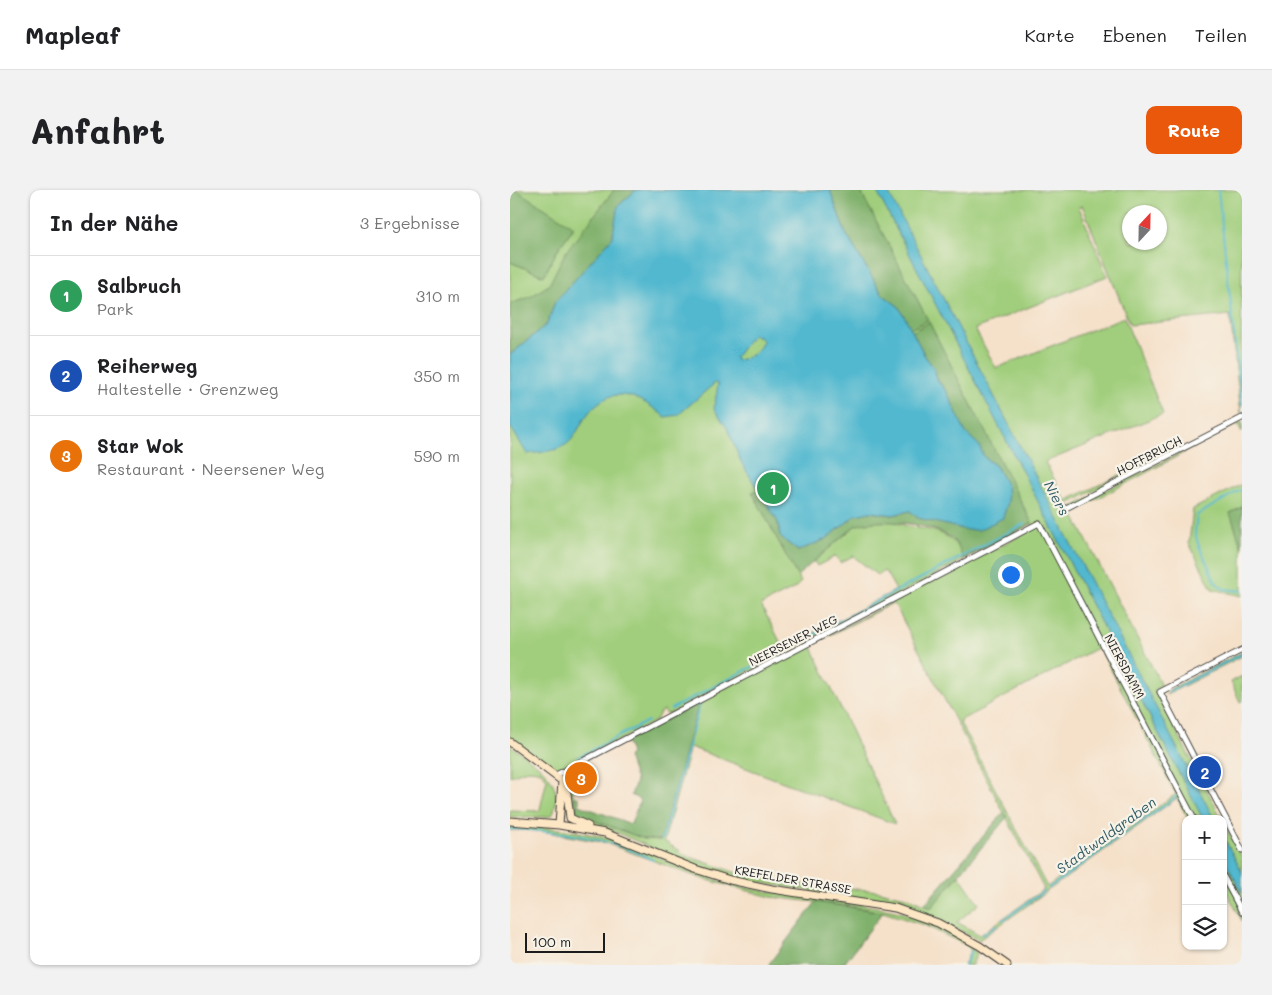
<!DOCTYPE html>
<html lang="de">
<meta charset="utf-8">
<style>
:root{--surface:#fff;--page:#f2f2f2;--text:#202124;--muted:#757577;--line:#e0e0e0;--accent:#ea580c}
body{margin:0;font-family:Mali,sans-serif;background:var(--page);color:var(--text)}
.controls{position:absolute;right:15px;bottom:15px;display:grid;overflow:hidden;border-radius:10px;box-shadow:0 1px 4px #0004}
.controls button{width:45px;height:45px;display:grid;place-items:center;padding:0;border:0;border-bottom:1px solid var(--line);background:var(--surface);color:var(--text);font:25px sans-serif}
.compass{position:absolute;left:612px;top:15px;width:45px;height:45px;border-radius:50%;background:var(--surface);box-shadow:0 1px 4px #0004;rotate:22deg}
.scale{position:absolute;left:15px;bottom:12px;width:80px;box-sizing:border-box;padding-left:5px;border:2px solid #1c1c1c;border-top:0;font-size:14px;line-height:18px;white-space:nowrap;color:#1c1c1c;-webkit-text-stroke:4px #f7f3e8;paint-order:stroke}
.you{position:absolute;left:500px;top:384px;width:18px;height:18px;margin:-12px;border:4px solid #fff;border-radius:50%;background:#1a73e8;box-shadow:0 0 0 8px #1a73e833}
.badge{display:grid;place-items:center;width:32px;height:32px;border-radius:50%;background:var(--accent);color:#fff;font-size:16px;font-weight:700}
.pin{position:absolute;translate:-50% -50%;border:2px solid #fff;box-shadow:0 1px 5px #0006}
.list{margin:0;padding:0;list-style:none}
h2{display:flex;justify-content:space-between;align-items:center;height:65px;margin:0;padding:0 20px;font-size:21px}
h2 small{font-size:16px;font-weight:400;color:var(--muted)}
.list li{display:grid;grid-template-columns:32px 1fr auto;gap:15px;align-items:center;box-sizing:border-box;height:80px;padding:0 20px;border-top:1px solid var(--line)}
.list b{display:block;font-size:19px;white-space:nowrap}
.list p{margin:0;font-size:16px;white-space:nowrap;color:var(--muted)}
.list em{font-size:16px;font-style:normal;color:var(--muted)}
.icon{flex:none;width:28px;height:28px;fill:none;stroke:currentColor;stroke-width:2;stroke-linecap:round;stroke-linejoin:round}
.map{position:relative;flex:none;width:732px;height:775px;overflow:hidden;border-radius:10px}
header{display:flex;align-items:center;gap:30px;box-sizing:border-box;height:70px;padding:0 25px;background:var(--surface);border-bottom:1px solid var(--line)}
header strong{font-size:24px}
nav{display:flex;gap:28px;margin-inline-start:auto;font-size:18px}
.intro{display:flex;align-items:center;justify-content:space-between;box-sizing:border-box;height:120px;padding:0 30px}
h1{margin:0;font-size:35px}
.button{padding:12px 22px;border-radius:10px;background:var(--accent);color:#fff;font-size:18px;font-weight:700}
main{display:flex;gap:30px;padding:0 30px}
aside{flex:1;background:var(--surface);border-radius:10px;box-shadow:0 1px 4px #0004}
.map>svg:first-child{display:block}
.green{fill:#a0ce7c;stroke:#5e754c;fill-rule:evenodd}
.forest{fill:#80b16c;stroke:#4e6644}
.water{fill:#51b8cf;stroke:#366a76;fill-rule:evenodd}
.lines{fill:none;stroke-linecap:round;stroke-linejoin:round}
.stream{stroke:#51b8cf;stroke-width:2}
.street-casing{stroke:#3d3a36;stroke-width:7}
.secondary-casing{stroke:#3d3a36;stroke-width:9}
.street{stroke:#fff;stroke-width:5}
.secondary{stroke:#fce6c4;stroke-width:7}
.labels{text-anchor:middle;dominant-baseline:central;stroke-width:4.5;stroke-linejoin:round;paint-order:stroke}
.street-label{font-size:12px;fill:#1c1c1c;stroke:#f7f3e8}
.water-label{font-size:14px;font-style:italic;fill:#315a64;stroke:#f7f3e8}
</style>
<header>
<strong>Mapleaf</strong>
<nav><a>Karte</a><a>Ebenen</a><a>Teilen</a></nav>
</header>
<div class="intro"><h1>Anfahrt</h1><a class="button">Route</a></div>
<main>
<aside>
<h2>In der Nähe<small>3 Ergebnisse</small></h2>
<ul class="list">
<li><span class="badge" style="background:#2e9e5b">1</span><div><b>Salbruch</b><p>Park</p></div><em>310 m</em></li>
<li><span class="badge" style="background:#1a4fb4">2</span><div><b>Reiherweg</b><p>Haltestelle · Grenzweg</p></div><em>350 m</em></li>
<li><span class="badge" style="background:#e8710a">3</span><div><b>Star Wok</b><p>Restaurant · Neersener Weg</p></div><em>590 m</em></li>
</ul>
</aside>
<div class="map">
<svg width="732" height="775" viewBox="0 0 732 775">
<rect width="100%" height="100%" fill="#f7f3e8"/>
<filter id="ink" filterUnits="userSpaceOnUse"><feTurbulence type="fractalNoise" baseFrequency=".02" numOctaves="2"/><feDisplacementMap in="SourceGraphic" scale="10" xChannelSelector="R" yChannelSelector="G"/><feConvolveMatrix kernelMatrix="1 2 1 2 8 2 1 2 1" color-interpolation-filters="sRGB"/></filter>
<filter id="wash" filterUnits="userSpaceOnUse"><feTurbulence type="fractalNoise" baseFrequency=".0096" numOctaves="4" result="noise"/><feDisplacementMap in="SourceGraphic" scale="20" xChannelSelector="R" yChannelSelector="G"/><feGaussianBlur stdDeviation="1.12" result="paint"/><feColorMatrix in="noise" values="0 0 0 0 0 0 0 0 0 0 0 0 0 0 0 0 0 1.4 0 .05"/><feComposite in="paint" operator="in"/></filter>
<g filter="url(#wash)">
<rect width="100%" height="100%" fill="#f5e1ca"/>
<!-- green -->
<path class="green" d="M0,0h732l-1,223 -11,-98 -100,10 -48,-120 -3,2 28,69 -132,53 21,39 128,-51 39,97 -118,48 20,37 3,1 105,-51 -1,2 -104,53 2,4 172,-86v10l-4,-8 -164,87 -1,3 89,172 -7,4 67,129h-8l-288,-552 -4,2 126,241 -4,3 159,306h-15l-11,-21 -198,142 -44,-22 -43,-14 -155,-25 -50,-16 -74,-32 -30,-10 -9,-6 -3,-6 -4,-35 5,10 2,22 8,10 62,23 16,1 39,-136 -73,37 4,-4 405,-209 -3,-4 -200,105 -4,-3 68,-36 -11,-19 -8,4 -24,-19 -13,7 -4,-7 -19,10 -3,-5 41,-35 11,-5 16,-1 -17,1 -12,4 -57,48 5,9 -6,6 -34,17 23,44 41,-22 1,3 -2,3 -153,80 -5,1 -2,-4 -4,2 -4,9c-17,8 -90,51 -104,46 -15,-6 -29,-20 -42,-28v-433l20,-8 20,-12 15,-31 13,-16c-16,11 -17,32 -29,46 -9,10 -27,15 -39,19v-42l34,13 14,-26 10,-14 -58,-24zM620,22h30v30h-30zM520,330l2,3 -69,36 -1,-2zM385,332c20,3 58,3 64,26 -18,-24 -41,-16 -64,-26zM381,414l4,1 149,284 -64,46 -23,-13 22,-18 -20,-29 -28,33 -25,-11 -27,-6 -89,-8 -53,-10 -50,-17 -23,-15 26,-94 205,77 -84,-179zM589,457l77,147 -129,93 -88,-166z
M732,294v23l-11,6 11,35v48l-30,-7 -23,-46 4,-34z
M732,462v4l-76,39 4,-6z
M732,486v25l-2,1 -9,-20z
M0,555c23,17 57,34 43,69l-6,3h-37v-7l28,1 2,-2 7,-30 -7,-8 -13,-1 -17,6z
M713,632l19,35v15l-19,-36z
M0,635c39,2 78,6 115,19 34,11 65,29 99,38 56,16 115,16 171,29 28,7 55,21 80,34l-2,5 4,3 -5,12h-8l7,-16 -5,-4 -42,-20 -41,-13 -32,-6 -80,-9 -71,-19 -94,-35 -64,-12 -32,-1z
M713,667l19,36v28l-19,-36z"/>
<!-- forest -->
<path class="forest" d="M0,0h6l58,37 -16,22 -14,27 -34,-14z
M104,0h22l-18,16 -5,32 -58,64 -8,22 -37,31v-51l20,-7 19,-12 16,-32z
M320,0h30l68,130 -17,9 -13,-23 -16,-12 -37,-62z
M419,132l103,201 -69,36c-3,-7 -5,-15 -11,-20 -18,-16 -76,-22 -97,-13l-58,50 -45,-84 8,-3 18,33 2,15 18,14 28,-12 30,-24 13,-3 24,3 17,-4 8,7 10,1 80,-17 -2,-16 -10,-20 -12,-9 -5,-12 -14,-12 -18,-41 -9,-11 -4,-13 -9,-12 -13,-24z
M732,317v41l-12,-35z
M189,513l-38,137 -17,-1 -62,-23 -5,-4 -3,-16 5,2v7l52,19 9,-24 -9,-5 5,-14 -8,-24 3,-4 -5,-12z
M494,622l3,5 -76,91 -7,-3z
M306,712l67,10 -40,53h-75z"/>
<!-- water -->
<path class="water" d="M126,0h194l15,42 37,62 16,12 8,13 19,37 9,12 4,13 9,11 19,41 13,12 5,12 12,9 11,20 1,16 -5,16 -24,12h-13l-48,-12 -8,-7 -17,4 -23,-3 -14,3 -30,24 -28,12 -18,-14 -2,-15 -37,-60 -14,-34 -13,-19 4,-25 -3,-1 -37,32 -13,2c-27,-22 -53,-35 -78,-2 -7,9 -11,22 -20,29 -12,8 -26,8 -40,10l-17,-28v-71l37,-31 8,-22 57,-64 6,-32zM243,144l10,6c-3,12 -15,19 -27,20l-1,-2z
M366,0h11l327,629h-11z
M713,646l19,36v21l-19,-36z"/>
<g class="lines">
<!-- stream -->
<path class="stream" d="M708,0l24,214
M732,299l-45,26 -2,17 3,12 18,39 8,6 18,2
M320,436l194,-102
M658,502l74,-38
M161,519l154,-80
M67,568l71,-37
M0,639c49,2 98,8 143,31
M152,649l38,-135
M539,698l127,-91
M493,730l41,-29
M472,745l15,-10
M455,775l6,-14"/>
</g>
</g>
<g filter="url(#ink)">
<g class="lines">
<!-- street casing -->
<g class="street-casing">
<path id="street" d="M554,319l178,-91
M732,460l-82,42 82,158
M46,585l483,-252 155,296
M713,686l19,36"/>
</g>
<!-- secondary casing -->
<g class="secondary-casing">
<path id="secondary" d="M0,552l52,39 -3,44
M53,593l4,10 3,25 18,8
M0,631l49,4 46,8 90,36 35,11 42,9 123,19 43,15 42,23 27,19"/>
</g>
<!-- street -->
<use href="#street" class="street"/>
<!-- secondary -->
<use href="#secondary" class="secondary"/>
</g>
</g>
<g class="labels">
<!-- street labels -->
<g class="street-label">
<text transform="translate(639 265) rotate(-27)">HOFFBRUCH</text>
<text transform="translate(283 450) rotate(-27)">NEERSENER WEG</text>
<text transform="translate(615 476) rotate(62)">NIERSDAMM</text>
<text transform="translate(283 689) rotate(10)">KREFELDER STRASSE</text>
</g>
<!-- water labels -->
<g class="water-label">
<text transform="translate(547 308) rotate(62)">Niers</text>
<text transform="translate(596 645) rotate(-36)">Stadtwaldgraben</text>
</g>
</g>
</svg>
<div class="controls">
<button>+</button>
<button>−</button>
<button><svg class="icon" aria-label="layers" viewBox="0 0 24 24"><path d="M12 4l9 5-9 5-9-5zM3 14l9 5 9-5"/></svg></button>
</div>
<svg class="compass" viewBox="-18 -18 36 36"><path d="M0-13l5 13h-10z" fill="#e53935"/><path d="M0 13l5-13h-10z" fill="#757577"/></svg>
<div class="scale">100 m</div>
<div class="you"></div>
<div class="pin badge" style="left:263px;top:298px;background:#2e9e5b">1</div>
<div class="pin badge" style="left:695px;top:582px;background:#1a4fb4">2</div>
<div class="pin badge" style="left:71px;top:588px;background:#e8710a">3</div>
</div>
</main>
